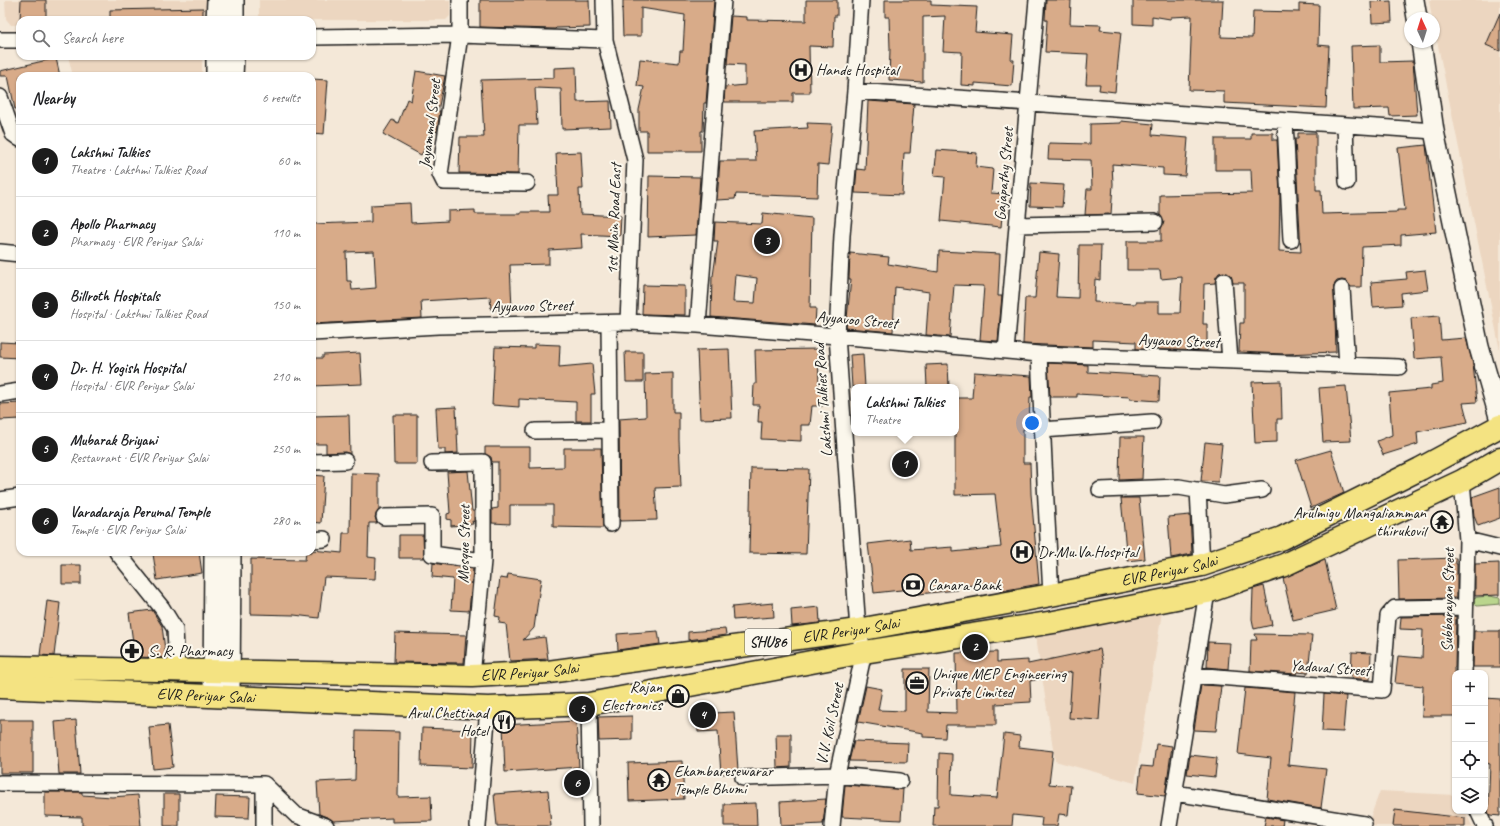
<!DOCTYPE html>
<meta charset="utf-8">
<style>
:root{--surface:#fff;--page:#f6f6f6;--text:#202124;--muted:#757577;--line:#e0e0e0;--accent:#1c1c1c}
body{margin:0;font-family:Caveat,sans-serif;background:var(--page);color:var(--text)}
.controls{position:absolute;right:12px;bottom:12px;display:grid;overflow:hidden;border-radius:8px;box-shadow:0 1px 3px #0004}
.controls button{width:36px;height:36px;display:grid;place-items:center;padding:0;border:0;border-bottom:1px solid var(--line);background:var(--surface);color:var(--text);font:20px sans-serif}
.compass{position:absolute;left:1404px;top:12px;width:36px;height:36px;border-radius:50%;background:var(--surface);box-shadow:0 1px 3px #0004;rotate:356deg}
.you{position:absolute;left:1032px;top:423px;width:14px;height:14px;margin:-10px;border:3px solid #fff;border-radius:50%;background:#1a73e8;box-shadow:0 0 0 6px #1a73e833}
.badge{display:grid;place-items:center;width:26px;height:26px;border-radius:50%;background:var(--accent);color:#fff;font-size:13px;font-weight:700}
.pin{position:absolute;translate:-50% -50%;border:2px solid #fff;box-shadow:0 1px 4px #0006}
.popup{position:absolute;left:851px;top:384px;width:108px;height:52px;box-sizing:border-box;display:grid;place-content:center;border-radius:8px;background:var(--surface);filter:drop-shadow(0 1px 3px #0005);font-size:13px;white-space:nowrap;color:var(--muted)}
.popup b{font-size:15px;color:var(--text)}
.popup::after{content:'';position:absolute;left:50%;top:100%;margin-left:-8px;border:8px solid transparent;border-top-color:var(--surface)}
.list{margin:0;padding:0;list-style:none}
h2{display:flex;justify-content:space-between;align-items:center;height:52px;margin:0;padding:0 16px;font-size:17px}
h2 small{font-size:13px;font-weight:400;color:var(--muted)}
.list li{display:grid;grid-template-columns:26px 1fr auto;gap:12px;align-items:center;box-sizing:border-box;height:72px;padding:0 16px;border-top:1px solid var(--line)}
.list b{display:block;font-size:15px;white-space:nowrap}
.list p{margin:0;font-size:13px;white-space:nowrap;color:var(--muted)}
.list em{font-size:13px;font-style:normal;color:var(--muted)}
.icon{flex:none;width:22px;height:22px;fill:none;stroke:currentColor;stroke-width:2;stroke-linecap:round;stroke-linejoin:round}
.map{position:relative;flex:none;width:1500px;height:826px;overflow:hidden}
.search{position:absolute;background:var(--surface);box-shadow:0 1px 3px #0004;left:16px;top:16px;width:300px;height:44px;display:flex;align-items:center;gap:10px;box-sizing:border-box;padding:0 14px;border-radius:12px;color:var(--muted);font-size:15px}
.panel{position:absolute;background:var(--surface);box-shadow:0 1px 3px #0004;left:16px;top:72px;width:300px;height:484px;border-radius:12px}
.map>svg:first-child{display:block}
.built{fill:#ecd6c0}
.green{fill:#bad58d;stroke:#6b7854}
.building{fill:#d8ab89;stroke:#1c1c1c;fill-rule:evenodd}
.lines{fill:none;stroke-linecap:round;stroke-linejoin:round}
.minor-casing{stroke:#1c1c1c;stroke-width:18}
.tertiary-casing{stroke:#1c1c1c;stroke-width:22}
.primary-casing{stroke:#1c1c1c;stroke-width:25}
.minor{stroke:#fbf7ec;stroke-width:15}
.tertiary{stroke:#fbf7ec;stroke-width:19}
.primary{stroke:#f4e382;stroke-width:22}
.labels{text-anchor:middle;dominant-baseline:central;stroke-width:4;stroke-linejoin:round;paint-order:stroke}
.shield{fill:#fbf7ec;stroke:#5f5e5a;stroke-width:1}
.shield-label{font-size:15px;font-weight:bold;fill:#1c1c1c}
.poi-label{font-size:16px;fill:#1c1c1c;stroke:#fbf7ec;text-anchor:start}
.street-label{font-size:16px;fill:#1c1c1c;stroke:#fbf7ec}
</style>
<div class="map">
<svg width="1500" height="826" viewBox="0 0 1500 826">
<rect width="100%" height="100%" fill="#f4e8d8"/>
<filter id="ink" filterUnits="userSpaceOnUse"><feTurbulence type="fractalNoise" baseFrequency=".025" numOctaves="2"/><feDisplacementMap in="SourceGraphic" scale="8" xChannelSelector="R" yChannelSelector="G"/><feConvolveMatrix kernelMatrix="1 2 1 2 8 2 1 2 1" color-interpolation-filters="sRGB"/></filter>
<g filter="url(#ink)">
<!-- built -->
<path class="built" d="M5,0h201v20h-186v5h-9l-5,-6z
M259,0h191v16l-4,4h-183l-4,-4z
M1429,0h71v350l-66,-324v-8h-2z
M68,56h134v20h-129z
M1162,612l-27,171 -80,-22 -19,-123z
M1380,791l75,4v16h10l7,15h-105z"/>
<!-- green -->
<path class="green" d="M1489,596l11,2v6l-23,2 -9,-8z"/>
<!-- building -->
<path class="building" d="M21,0h25v20h-26z
M480,0h109l1,27 -34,1 -1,1 -75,-2z
M623,0h91l-8,103h-2l-1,28h-2v20h-54v-20h-8v-21l5,-23 -7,-1 3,-27 39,4 1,-12h3l2,-36 -44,-7v28h-18l-1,-27 1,-1z
M806,0h31v16h-3l-1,31 -24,-1 1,47h-17v9h-69l1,-15 20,-2v-20l-18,-1 4,-48 16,1v3l59,1z
M885,0h46v5l46,2 -2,25 38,3 -2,25h3l-2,26 -37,-3v3l-14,-1 1,-33 -19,-1 2,-35 -22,1v65l-34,-2 1,-31 -1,-32h-4z
M1046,0h25l-1,24 31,1 -1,5 21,2 -6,60 -16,-2 1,-6h-14l2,-30 -43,-2 2,-32h-2z
M1133,0h90l-2,37 31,1 1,-27 46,1v-8l20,1 -1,40 11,1 -3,62 -102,-5v-12l-35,-1 3,-74 -21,1 -1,2 -18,-3v9l-19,-1z
M1391,1l1,21 -20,1 -1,-21z
M203,8v12h-93v-10z
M1500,13v38l-14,-6z
M1380,45v17l33,-1 4,54 -27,1 -1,-8 -36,1 -2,-63z
M56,58l4,18h-40v32l-5,1 -7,-33h-8v-5z
M576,67l1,35 33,-1 1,26 -49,2 -1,-40 -26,-1 2,37h-18l-1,49 -59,-1 1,-36h24l-3,-57 73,-2v-10z
M416,71l29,5 -7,35h2l-3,21 -2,-1 -14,24 -38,-21 9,-14 6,3 9,-24 4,2z
M312,79l16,1 -4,54 -12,-1z
M868,101l46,3 -4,49h-6l-2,42 -47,-2 2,-24 8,1z
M1121,121l32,3 -1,11 36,3 -3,38 -22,-1v-7l-51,-4 1,20 -2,30 -26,1 2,-26h5l-1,-29 -43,-1 1,-16 41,1v-20l31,-1z
M807,123l25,1 -4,41 -10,-1 -1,33 -81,-3 -1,5 -18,1 3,-39h36l-2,-30 54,-3z
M1251,133h22v7h4l3,55 -1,56 22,1 -6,-113h3v-6h18v57h5l1,24 75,-2v-2h8l-7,-62 28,-3 10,87 -35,3v10l-39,2 -1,40h-10l-5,-6 -4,-1 -5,1 -3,4 2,67 -52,2 -45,-2 1,-29h4v-40h-11l-2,-7 -7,-4 -5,1 -3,4 -1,6 -11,1 -1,40h4v27l-71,-2v-7l-43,-2v7l-70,-3 2,-46h10l4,-46 20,2 -3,43 22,1 1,-53h22l-1,35 -5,-1 -1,23 42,2v-2h23v11h21l2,-36 -21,2 -1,-9h-33v-29h34v-12l3,-7 -4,-7v-20l92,-2 -1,-23h-36v-31h36z
M937,150l40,3 -1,14 17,2 -2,24 13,1 -3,33 -60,-6 4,-44 -11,-1z
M581,152l2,37h-4l1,25 41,2 -1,20 -39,-2 1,14 -33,2v14l-39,1 2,44 -21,1 -1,-13 -69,4 1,17 -109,6v-100l58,-2v-17l39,-2 1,20 37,-2v-10l27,-1v4h46v-2h28l-1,-17h10l-2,-42zM374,251l2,37 -24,2 -1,-9h-4l-1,-29z
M649,176l51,1 -4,58 -48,2z
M1031,183l33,2 -2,22 -32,-1z
M763,213l49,5 -2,90h6l-1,17 -104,-8 1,-41h1l5,-35h-4l1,-19 47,2zM735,275l22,3 -2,25 -22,-1z
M939,251l61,3 -2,42h4l-4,45 -18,-1 4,-54 -30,-1 -4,52 -24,-2 3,-43 -34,-5 -2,45 -47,-4 5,-49h-2l1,-26 39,4 -1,7 50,8z
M1425,270l3,20 -27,3 1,12 -29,2 -2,-25 36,-3 -1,-7z
M643,285l42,1v29l-43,-1z
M1439,316l2,24 25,-2 7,26 4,38 -14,1 5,19 -51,10 1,12 -35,11 -6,-14 15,-6 -3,-42 42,-4v-4l12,-2 -2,-26 -27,2 -3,-41z
M0,342l20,1v15l-20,-1z
M534,344l26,1 -1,22 33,-3 3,30h-4v27h-15v-19l-57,-3v8l-27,-2 3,-58 39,1z
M729,349l3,69 -32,1 -3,-69z
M818,349l1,36 4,1v20h-11l-2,19h-9v16l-40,-2 1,-17h-4l1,-17h-6l1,-21h2l-1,-34z
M625,352h18v30h-17z
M360,353l2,31 -50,2v-28h11v-3z
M863,354l2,33h-13l-2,-32z
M1048,363l40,2v7l72,4 -1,25 -29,-2v-2l-53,-3v3h-27z
M948,364l1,23h-22l-1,-22z
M974,372l57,4 1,21h-2l-1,32h-6v34h7l1,31 8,90 -38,7 -1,-9 -44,5 1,3 -38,4v-6l-45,5 -6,-49 42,-5 1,11 42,-3v5l48,-5 -6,-53 -40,1v-62l2,-1 1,-34h14z
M673,373v39h6v28l2,47 -26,1 2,32 -37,1 -1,-102 27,-2 -1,-43z
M1281,381l1,38h-5v23l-22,1 -3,-61z
M1346,386l5,55 -28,1 -4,-54z
M20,403v16l-20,1v-16z
M456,407l2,46 -13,1v-5h-7l-2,-41z
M349,415l1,39 -5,-2 -19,1v-9h-14v-28z
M393,415h24v49h-23z
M1120,437h24l-2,42 -23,1z
M1205,442l17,2 -4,38 -17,-1z
M485,447h45v21l34,-1v-19h37l2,80 -50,-1v-22h-43v19l-18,-1v-14l6,-1v-46h-6l-1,-5 -6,-3z
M1331,450l13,43 -33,15 -15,-48z
M751,468l58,1 -3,85 -57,-1z
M468,471l4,40h2v11l-2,-1 1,3 -22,2v-6l-4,-1v-5l3,-1 -3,-41z
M351,473l28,1v36l-4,7 2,6h-8l-1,34 8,1 -1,21 -51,-2 -5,41 -25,-3 -43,-1v-55l54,1 1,-8h6v-2l30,3 1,-20h7z
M312,475l12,1 -3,47 -9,-1z
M1500,487v31l-22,8 -4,-10 -2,-19z
M1121,498h18l6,61 -18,2z
M1190,515l2,39 -21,4 -3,-41z
M399,535h24l1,23h-25z
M163,552h36l3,21 -45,7 -4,-26z
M1456,558v6h1v34l-58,1 -1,-39z
M1325,560l11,50 -43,10 -10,-42z
M433,563l40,6 -4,42 -18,-1 2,-31 -21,-2z
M1499,563v32l-24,1v-32z
M62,565h19v19h-19z
M508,574l33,5 -7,49 -11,12 22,-3 3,22 -38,2 -4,-37 -7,-1 1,-6 -5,-1 5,-38 7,1z
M1264,586l8,39 -18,4 -2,-10 1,-30z
M47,601l13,2 -6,53 -14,-1z
M773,603l1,14 -41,3 -1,-13z
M819,607l1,16 -28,3 -1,-16z
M152,610l10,16 4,32 -31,-1 -6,-44z
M1456,616l-1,51h-1l1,49h-33l1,-30 -28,-3 3,-27 24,2 1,-28 -23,-1 1,-12z
M725,629l1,6 -38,5v-8z
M658,631l2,13 -42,6 -1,-16z
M1474,631h26v36h-27z
M395,633l71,2 -2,28 -70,-1z
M1255,634l57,1 -4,38 -11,-1v2l-47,-3 1,-31h6z
M1208,642l22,1 -2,26 -21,-2z
M1100,649l3,15 -4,56 -30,-2 3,-46 -42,9 1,21 -35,2v21h-50l-1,13 -22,-1v-4l-65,-11 8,-36 16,3 -4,21 27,1v-42h24l-1,43 29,1 -1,-60 41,-1v10l31,-2v4z
M1352,652l19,1 -1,27 -19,-2z
M1201,685l20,1 -5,45 -22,-1z
M1245,688l50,4 -7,73 38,4 -5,39 -54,-9 4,-41 -33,-4z
M1324,694l22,2 -3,36 -21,-1z
M1485,698l15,1v117l-10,-1 -2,-3 2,-48 -5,-1z
M697,706h15v7l22,-1 4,58 -2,3 -15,1 -3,-43 -20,1z
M632,716v24l-33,1 -1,-24z
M0,720h33v53h-33z
M76,720l4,54h-21l-4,-52z
M576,721l3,46 -74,5 -2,-47z
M168,725l5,42 -20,2 -4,-42z
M422,728l51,2 -1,38 -51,-2z
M356,731l43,1 -1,65 33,-1 1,25 -40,1v-4l-59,3 -4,-3 -10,-4 -2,-32 38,-2z
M776,734h15v33l-14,1z
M1004,734l16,2 -1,11 34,4 -4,33 22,2 -3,29 -9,-1 -2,12h-16l1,-8 -29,-3 -1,11h-79l1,-20h4l1,-53 13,1 -1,41 46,3z
M854,741l54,2 -1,19 -58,-1z
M1156,744l16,2 -7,50 -27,-3 3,-27 12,1z
M1190,755l27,3 -2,19 -28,-3z
M682,761l2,38 -55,2 -1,-38z
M845,785l58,4 -2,31 -59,-3z
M548,790l3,36h-54l-3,-32z
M45,792h37v3l30,2 26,-2 3,31h-59v-9l-37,-1z
M164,794h15v32h-15z
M216,796l34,1 -1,21 -34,-1z
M826,799l-3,25 -42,2 -1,-24z
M756,803l1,23h-33v-22z
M1395,810l70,8v8h-72z
M1266,817l17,3 -1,6h-18z"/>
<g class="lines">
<!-- minor casing -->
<g class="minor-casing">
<path id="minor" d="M460,0v35l-20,139 4,8 83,1
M604,0l1,40 30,120 -7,162
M312,37l148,-2 145,5
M0,40h20
M855,91l579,40
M0,97l13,37 7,5
M1285,121l6,119
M1345,125l2,57
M1017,225l138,-3
M0,252l20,2
M1224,281l6,80
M1342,289l5,76
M609,323l2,201
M698,325l25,-325
M312,333l126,-7 190,-4 70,3 139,11 202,18 360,13
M1006,351l31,-351
M1039,354l6,129 6,112
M0,394l20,-3
M1042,430l110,-8
M535,431l75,-1
M312,462l33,-1
M432,463l51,-1v99l-11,115
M1462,481l5,59 -3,133
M1100,490l79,-3 45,8 38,-5
M1198,490l4,75
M0,500l20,-3
M384,517l48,-1v38l51,7
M312,540l12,-1
M1467,540l33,8
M117,552l45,56 13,21 2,41
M1193,675l189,15 6,-74 7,-8 70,-1
M589,704l2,122
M743,778l94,-3 63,6
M0,783l264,1 32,31 30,11
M1175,793l189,31
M1478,811l7,15
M264,826v-42
M478,826l10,-118
M832,826l5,-51 27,-123 -6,-22 -21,-294 5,-101 13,-144 6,-91
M1169,826l38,-234"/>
</g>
<!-- tertiary casing -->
<g class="tertiary-casing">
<path id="tertiary" d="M1414,0l3,18
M216,20l1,-20
M234,20v-20
M1421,42l13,89 45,216 21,73
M216,56v20
M233,76l1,-20
M213,696l1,-144
M230,697l1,-145"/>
</g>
<!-- primary casing -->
<g class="primary-casing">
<g id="primary">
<path id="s1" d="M0,667l472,9 76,-4 310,-42 193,-35 151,-30 80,-27 138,-69 80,-43"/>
<path id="s2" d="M0,687l488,21 101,-4 275,-52 190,-30 153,-30 77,-27 178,-84 38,-22"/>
</g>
</g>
<!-- minor -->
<use href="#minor" class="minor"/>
<!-- tertiary -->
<use href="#tertiary" class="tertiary"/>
<!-- primary -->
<use href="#primary" class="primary"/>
</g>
</g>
<!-- icons -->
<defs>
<g id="hospital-ring" transform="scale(1.15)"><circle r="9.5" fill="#fbf7ec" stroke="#1c1c1c" stroke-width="1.5"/><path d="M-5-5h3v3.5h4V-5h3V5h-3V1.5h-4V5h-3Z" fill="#1c1c1c"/></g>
<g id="temple-ring" transform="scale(1.15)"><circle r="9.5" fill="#fbf7ec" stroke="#1c1c1c" stroke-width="1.5"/><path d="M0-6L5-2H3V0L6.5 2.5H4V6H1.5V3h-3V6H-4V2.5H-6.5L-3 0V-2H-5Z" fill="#1c1c1c"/></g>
<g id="bank-ring" transform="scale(1.15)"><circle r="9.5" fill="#fbf7ec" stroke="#1c1c1c" stroke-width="1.5"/><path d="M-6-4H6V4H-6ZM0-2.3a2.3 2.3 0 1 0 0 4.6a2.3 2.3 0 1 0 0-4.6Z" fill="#1c1c1c"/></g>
<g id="pharmacy-ring" transform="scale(1.15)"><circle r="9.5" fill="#fbf7ec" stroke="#1c1c1c" stroke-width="1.5"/><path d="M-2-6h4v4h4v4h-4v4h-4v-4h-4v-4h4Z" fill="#1c1c1c"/></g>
<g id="office-ring" transform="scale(1.15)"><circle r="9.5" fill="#fbf7ec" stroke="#1c1c1c" stroke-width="1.5"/><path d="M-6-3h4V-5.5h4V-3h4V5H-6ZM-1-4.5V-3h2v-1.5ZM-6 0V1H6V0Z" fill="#1c1c1c"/></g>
<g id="shop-ring" transform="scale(1.15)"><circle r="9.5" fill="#fbf7ec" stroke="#1c1c1c" stroke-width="1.5"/><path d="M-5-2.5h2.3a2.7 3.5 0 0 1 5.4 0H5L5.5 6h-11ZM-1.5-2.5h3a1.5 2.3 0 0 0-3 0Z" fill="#1c1c1c"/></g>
<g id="restaurant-ring" transform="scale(1.15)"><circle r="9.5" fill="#fbf7ec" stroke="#1c1c1c" stroke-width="1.5"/><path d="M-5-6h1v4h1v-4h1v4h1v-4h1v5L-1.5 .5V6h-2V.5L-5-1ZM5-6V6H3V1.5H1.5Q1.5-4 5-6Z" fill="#1c1c1c"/></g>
</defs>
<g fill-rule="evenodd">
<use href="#hospital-ring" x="801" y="70"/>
<use href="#temple-ring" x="1442" y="522"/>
<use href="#hospital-ring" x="1022" y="552"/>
<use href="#bank-ring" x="913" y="585"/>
<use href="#pharmacy-ring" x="132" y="651"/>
<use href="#office-ring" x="917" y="683"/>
<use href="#shop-ring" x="678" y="696"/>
<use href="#restaurant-ring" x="504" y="722"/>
<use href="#temple-ring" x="659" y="780"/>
</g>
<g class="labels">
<!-- shield labels -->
<rect class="shield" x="745" y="629" width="46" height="26" rx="3"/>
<g class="shield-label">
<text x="768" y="642">SHU86</text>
</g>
<!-- poi labels -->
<g class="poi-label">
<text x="816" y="70">Hande Hospital</text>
<text x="1426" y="513" text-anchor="end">Arulmigu Mangaliamman<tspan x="1426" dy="18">thirukovil</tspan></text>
<text x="1038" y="552">Dr.Mu.Va.Hospital</text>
<text x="928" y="585">Canara Bank</text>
<text x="148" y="651">S. R. Pharmacy</text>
<text x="932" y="674">Unique MEP Engineering<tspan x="932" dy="18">Private Limited</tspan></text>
<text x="662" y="687" text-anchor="end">Rajan<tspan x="662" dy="18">Electronics</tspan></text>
<text x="488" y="713" text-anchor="end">Arul Chettinad<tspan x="488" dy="18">Hotel</tspan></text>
<text x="674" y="771">Ekambaresewarar<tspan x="674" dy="18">Temple Bhumi</tspan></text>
</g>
<!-- street labels -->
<g class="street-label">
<text transform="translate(430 124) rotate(-83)">Jayammal Street</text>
<text transform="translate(1004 174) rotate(-85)">Gajapathy Street</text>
<text transform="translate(614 219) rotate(-88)">1st Main Road East</text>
<text transform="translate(532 306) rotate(-1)">Ayyavoo Street</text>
<text transform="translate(857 320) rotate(5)">Ayyavoo Street</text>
<text transform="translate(1179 341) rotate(2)">Ayyavoo Street</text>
<text transform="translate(823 400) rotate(-94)">Lakshmi Talkies Road</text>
<text transform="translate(464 544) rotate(-89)">Mosque Street</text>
<text stroke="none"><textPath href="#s1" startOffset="1178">EVR Periyar Salai</textPath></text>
<text transform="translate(1448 600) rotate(-89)">Subbarayan Street</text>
<text stroke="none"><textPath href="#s1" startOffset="854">EVR Periyar Salai</textPath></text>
<text transform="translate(1330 668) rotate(4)">Yadaval Street</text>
<text stroke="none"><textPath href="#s1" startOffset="530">EVR Periyar Salai</textPath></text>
<text stroke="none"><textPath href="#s2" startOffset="206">EVR Periyar Salai</textPath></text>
<text transform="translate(830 724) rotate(-78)">V.V. Koil Street</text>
</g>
</g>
</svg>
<div class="controls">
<button>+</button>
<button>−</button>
<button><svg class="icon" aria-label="locate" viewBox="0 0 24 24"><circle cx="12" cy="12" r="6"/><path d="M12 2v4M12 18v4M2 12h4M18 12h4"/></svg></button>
<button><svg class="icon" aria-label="layers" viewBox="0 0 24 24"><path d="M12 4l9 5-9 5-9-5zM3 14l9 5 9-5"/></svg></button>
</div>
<svg class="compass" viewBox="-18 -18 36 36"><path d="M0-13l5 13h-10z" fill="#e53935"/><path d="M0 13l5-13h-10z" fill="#757577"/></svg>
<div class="you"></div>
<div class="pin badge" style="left:905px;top:464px">1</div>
<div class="popup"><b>Lakshmi Talkies</b>Theatre</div>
<div class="pin badge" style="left:975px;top:647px">2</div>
<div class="pin badge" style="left:767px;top:241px">3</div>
<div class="pin badge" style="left:703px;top:715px">4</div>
<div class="pin badge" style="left:582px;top:709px">5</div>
<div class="pin badge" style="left:577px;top:783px">6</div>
<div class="search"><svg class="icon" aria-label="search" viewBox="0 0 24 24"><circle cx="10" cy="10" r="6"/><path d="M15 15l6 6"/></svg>Search here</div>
<section class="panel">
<h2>Nearby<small>6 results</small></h2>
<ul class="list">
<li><span class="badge">1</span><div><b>Lakshmi Talkies</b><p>Theatre · Lakshmi Talkies Road</p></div><em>60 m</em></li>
<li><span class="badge">2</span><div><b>Apollo Pharmacy</b><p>Pharmacy · EVR Periyar Salai</p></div><em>110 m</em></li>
<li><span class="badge">3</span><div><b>Billroth Hospitals</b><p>Hospital · Lakshmi Talkies Road</p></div><em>150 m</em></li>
<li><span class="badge">4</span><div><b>Dr. H. Yogish Hospital</b><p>Hospital · EVR Periyar Salai</p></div><em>210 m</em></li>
<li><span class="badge">5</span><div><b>Mubarak Briyani</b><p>Restaurant · EVR Periyar Salai</p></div><em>250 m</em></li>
<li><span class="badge">6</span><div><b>Varadaraja Perumal Temple</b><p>Temple · EVR Periyar Salai</p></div><em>280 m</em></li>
</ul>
</section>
</div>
